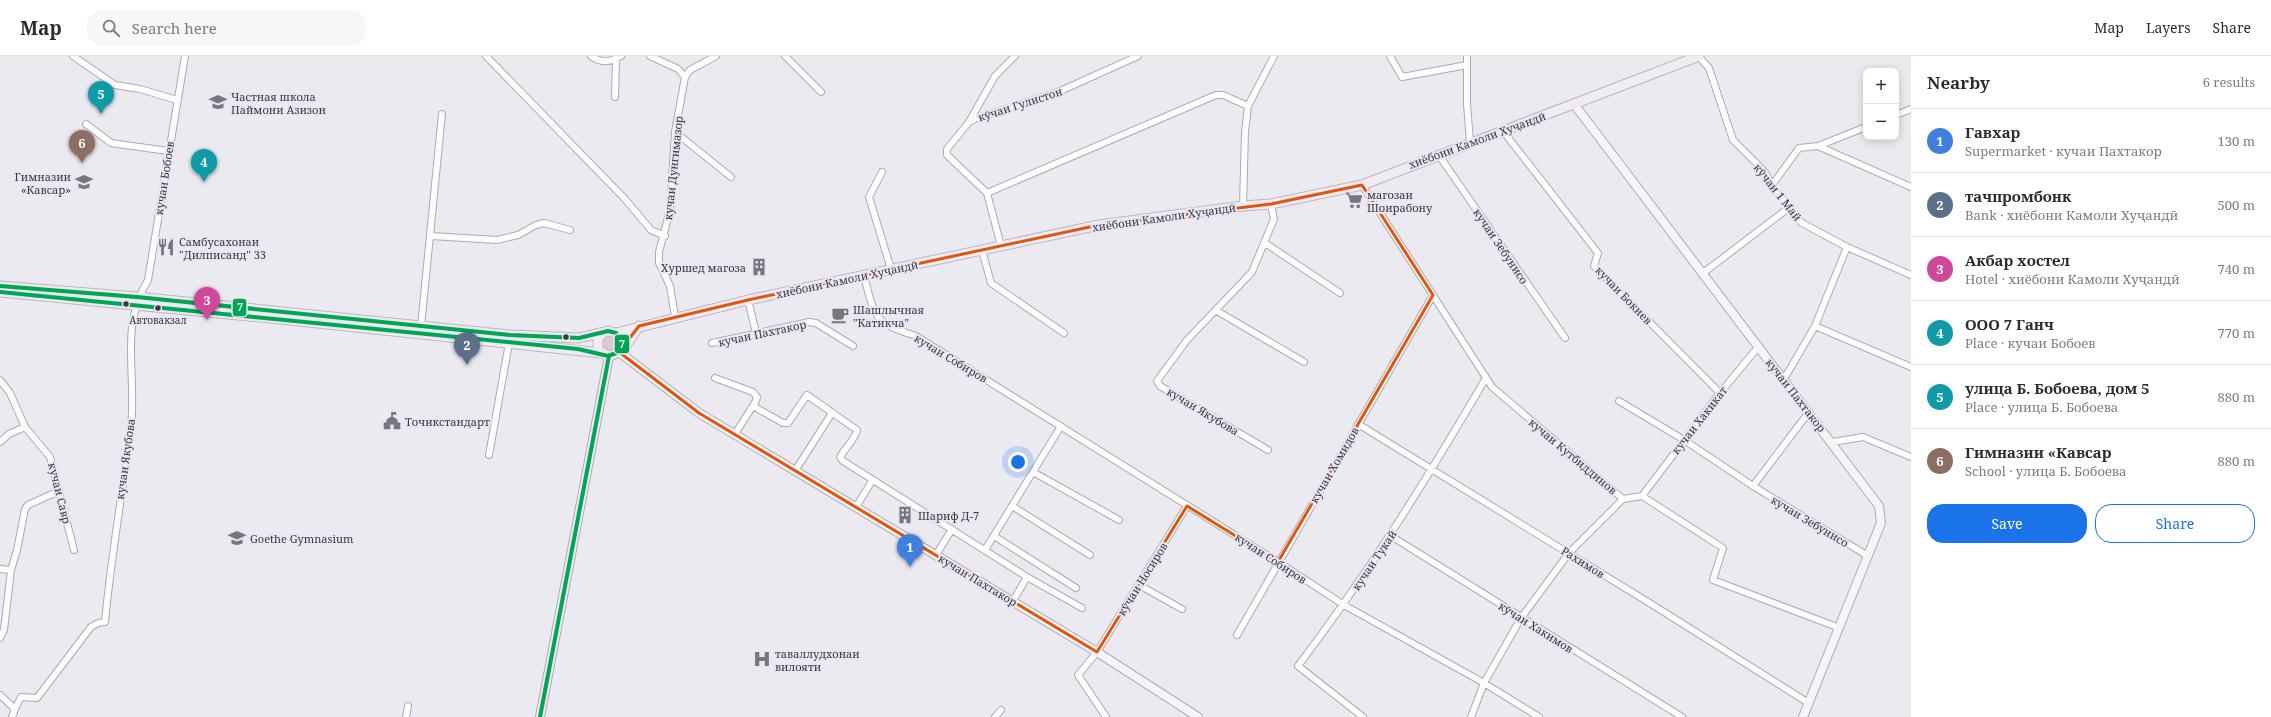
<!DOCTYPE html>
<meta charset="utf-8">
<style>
:root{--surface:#fff;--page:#f7f7f7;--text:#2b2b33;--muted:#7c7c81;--line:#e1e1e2;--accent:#1a73e8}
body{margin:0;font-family:"Noto Serif",serif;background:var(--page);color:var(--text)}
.controls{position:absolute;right:12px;top:12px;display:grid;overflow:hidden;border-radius:8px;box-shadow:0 2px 10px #0003}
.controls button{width:36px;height:36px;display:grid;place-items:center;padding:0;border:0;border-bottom:1px solid var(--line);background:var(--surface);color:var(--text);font:20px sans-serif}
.you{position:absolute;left:1018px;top:406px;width:14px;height:14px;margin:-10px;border:3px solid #fff;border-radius:50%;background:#1a73e8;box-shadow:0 0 0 6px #1a73e833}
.badge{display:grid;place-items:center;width:26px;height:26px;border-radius:50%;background:var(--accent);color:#fff;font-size:13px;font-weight:700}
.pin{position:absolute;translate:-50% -33px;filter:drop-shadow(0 1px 2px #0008)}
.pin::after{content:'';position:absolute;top:21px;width:14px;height:12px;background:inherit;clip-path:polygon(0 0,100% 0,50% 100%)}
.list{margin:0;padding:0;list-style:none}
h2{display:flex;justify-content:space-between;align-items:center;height:52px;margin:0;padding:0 16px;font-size:17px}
h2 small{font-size:13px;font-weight:400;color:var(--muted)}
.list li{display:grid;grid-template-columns:26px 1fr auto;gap:12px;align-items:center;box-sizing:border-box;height:64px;padding:0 16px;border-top:1px solid var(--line)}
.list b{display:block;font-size:15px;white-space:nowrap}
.list p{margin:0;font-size:13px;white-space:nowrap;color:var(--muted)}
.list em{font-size:13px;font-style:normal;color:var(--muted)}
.actions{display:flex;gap:8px;padding:12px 16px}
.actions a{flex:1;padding:9px 0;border:1px solid var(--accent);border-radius:16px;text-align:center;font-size:14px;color:var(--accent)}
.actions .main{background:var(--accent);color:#fff}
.icon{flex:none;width:22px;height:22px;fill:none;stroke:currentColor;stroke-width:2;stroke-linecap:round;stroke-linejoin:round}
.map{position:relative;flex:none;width:1911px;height:661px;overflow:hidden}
header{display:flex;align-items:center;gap:24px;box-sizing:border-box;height:56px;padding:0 20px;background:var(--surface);border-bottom:1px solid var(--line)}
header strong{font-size:19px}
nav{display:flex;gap:22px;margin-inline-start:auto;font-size:14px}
.search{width:280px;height:36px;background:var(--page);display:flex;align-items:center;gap:10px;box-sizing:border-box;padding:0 14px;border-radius:16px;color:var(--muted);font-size:15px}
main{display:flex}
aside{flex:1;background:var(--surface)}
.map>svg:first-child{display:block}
.green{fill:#dec8d6}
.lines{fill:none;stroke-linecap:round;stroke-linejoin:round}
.street-casing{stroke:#acabb0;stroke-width:8}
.secondary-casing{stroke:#acabb0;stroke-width:10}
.primary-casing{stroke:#bdb4c1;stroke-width:11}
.street{stroke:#fcfcfd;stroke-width:6}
.secondary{stroke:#f7f4f8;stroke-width:8}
.primary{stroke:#f1ecf3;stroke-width:9}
.bus-1-casing{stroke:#eae6f4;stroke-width:7}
.bus-1{stroke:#00a651;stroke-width:4}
.marked{fill:none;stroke:#df570e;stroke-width:3;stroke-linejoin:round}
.bus-dot{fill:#39383d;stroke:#eae6f4;stroke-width:1.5}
.labels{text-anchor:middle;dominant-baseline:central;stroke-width:4;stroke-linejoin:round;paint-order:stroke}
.bus-label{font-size:10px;fill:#39383d;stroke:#eae6f4}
.poi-label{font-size:11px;fill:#39383d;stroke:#eae6f4;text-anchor:start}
.street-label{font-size:11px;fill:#39383d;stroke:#eae6f4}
.line-badge{stroke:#eae6f4;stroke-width:1.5}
.badge-label{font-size:11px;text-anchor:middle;font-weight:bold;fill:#fff}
</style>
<header>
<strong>Map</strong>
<div class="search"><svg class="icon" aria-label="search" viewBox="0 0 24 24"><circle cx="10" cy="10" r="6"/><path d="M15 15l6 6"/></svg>Search here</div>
<nav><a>Map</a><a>Layers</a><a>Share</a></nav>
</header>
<main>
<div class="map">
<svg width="1911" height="661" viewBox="0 0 1911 661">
<rect width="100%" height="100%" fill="#ebeaf0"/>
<!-- green -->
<path class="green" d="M602 288a7 7 0 1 1 14 0a7 7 0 1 1-14 0Z"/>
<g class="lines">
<!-- street casing -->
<g class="street-casing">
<path id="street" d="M73,0l42,29 25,4 37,11
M486,0l139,143 26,31 14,6
M591,0c10,8 20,6 30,0
M650,0l28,13 7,8
M785,0l36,36
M1390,0l12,21 65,-12
M1467,0v48l3,38
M1698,0l11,12 24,72 31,31 11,19 27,33 45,24 64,28
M615,41l1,-38
M1896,59l15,-6
M969,66l26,-46 20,-20
M86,68l25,19 57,8
M1503,75l95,122 -4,13 126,127
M675,76l56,45
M1818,90l93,41
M1438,98l127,184
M882,116l-13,25 22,72
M1362,129l130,202 131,112 19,-3 81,52 -10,32 124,47
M1772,129l27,-37 19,-2 48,-19
M987,137l-40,-38v-6l22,-27 6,-3 83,-27 80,-36
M1243,150l2,-74 3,-26 26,-50
M431,180l66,4 21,-5 18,-10 8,-2 26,7
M1265,187l75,50
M1001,190l-14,-53 229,-98h7l25,11
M982,194l9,33 73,50
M1703,217l87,-66
M864,220c11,41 9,47 52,60l362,226 66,43 140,78 55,34
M748,244l8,33
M1217,255l87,51
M675,261l-5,-31 -11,-23v-11l11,-42 5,-78 10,-55 5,-7 26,-14
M421,270l21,-212
M1815,270l96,41
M712,287l97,-21 7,1 37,23
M715,322l38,14 4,5 -1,4 -21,33
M1784,323l31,-53 32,-79
M0,324l10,13 15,34 25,30 24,93
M1619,345l65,39 69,46 115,70
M753,350l30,17h5l19,-28 50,35c0,7 -13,19 -17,27l3,4 184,116 55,31
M1358,368l290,178 159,100
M0,386l9,-8 16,-7
M1833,386l30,-5 48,20
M1268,394l-108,-64 -3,-5 30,-41 65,-68 22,-53 -3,-15
M489,399l20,-112
M795,415l37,-58
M1033,416l86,48
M1753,430l56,-74
M1642,440l78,-103 39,-47
M1012,450l78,49
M856,451l16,-26
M994,480l82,52
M1391,480l291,181
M985,494l76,-124
M936,499l16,-26
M0,513l11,1
M1139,529l43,24
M1013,545l14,-24
M1237,579l196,-340
M0,582l4,-8 7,-60 6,-20 8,-41 3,-4 31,-14
M0,639l15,14 6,-12 16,1 54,-71 7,-4 7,-1c6,-66 18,-131 26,-197 6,-50 -12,-98 17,-145l37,-224
M12,661l3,-8
M406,661l2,-11
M995,661l6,-7
M1106,661l-28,-42 19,-23 90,-146
M1363,661l-65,-51c70,-92 130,-189 188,-288
M1471,661l13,-34 37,-65 48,-65 54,-54"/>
</g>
<!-- secondary casing -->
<g class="secondary-casing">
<path id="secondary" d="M1574,48l305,402 2,17 -78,194
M619,296l80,61 398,239 101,65
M540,661l69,-361"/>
</g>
<!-- primary casing -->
<g class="primary-casing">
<path id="primary" d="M0,230l137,11 373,38 69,3 29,-7 8,2 5,7c1,9 -4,15 -13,16l-10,-6v-12l6,-6
M0,236l280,27 321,34
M616,277l132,-33 351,-75 144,-19 28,-2 91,-19 337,-129
M621,292l4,-1 14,-21"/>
</g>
<!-- street -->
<use href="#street" class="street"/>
<!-- secondary -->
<use href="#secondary" class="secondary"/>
<!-- primary -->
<use href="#primary" class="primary"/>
<!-- bus-1 casing -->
<g class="bus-1-casing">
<path id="bus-1" d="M0,230l137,11 373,38 69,3 29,-7 8,2 6,11 -3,8 -11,4 -30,-7 -578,-57
M540,661l69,-361"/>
</g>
<!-- bus-1 -->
<use href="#bus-1" class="bus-1"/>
</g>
<!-- marked area -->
<path class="marked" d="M1362,129l71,110 -155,267 -91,-56 -90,146 -398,-239 -80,-61 20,-26 109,-26 351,-75 172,-21z"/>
<!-- icons -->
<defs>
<g id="school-bare" transform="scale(1.38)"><path d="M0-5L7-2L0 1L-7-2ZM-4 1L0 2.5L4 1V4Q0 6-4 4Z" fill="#77767c" stroke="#eae6f4" stroke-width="2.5" paint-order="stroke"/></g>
<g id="supermarket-bare" transform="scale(1.38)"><path d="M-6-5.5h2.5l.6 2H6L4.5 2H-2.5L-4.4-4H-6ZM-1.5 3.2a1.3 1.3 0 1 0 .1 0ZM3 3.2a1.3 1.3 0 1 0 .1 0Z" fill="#77767c" stroke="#eae6f4" stroke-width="2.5" paint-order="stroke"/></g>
<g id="restaurant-bare" transform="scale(1.38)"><path d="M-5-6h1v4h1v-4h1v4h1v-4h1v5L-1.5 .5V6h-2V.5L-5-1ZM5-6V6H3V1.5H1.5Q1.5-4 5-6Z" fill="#77767c" stroke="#eae6f4" stroke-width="2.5" paint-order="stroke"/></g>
<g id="building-bare" transform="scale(1.38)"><path d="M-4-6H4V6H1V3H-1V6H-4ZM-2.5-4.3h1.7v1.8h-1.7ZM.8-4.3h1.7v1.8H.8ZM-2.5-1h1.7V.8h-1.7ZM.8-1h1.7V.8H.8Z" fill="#77767c" stroke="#eae6f4" stroke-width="2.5" paint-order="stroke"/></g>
<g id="cafe-bare" transform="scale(1.38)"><path d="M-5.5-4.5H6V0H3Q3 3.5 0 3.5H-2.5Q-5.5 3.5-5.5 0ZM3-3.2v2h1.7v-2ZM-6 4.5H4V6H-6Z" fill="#77767c" stroke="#eae6f4" stroke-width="2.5" paint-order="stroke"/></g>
<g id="civic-bare" transform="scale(1.38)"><path d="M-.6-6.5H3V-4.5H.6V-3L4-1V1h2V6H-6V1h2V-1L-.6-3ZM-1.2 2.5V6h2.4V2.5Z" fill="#77767c" stroke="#eae6f4" stroke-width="2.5" paint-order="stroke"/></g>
<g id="hospital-bare" transform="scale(1.38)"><path d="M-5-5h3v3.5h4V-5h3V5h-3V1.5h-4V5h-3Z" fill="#77767c" stroke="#eae6f4" stroke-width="2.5" paint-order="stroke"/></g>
</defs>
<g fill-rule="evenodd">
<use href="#school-bare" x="218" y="46"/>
<use href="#school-bare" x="84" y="126"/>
<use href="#supermarket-bare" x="1354" y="144"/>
<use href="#restaurant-bare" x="166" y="191"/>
<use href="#building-bare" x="759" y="211"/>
<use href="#cafe-bare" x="840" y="259"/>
<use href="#civic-bare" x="392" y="365"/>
<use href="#building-bare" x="905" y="459"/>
<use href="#school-bare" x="237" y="482"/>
<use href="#hospital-bare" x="762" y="603"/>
</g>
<!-- markers -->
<g class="bus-dot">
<circle cx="126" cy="248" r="3.5"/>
<circle cx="158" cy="252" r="3.5"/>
<circle cx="566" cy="281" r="3.5"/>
</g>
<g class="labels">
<!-- bus labels -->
<g class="bus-label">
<text x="158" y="264">Автовакзал</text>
</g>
<!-- poi labels -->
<g class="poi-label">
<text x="231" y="40">Частная школа<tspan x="231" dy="13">Паймони Азизон</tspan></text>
<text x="71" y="120" text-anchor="end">Гимназии<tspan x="71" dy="13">«Кавсар»</tspan></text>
<text x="1367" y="138">магозаи<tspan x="1367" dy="13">Шоирабону</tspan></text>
<text x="179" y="185">Самбусахонаи<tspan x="179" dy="13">"Дилписанд" 33</tspan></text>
<text x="746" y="211" text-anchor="end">Хуршед магоза</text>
<text x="853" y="253">Шашлычная<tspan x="853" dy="13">"Катикча"</tspan></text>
<text x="405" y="365">Точикстандарт</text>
<text x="918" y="459">Шариф Д-7</text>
<text x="250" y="482">Goethe Gymnasium</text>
<text x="775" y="597">таваллудхонаи<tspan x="775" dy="13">вилояти</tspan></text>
</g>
<!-- street labels -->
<g class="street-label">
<text transform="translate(1020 48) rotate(-18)">кӯчаи Гулистон</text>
<text transform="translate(1477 84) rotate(-20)">хиёбони Камоли Хуҷандӣ</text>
<text transform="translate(673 112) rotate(-84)">кучаи Дунгимазор</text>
<text transform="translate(164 122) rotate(-81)">кучаи Бобоев</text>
<text transform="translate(1778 136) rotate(52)">кӯчаи 1 Май</text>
<text transform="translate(1164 161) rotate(-8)">хиёбони Камоли Хуҷандӣ</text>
<text transform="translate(1501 190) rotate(56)">кучаи Зебунисо</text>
<text transform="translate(847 223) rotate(-12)">хиёбони Камоли Хуҷандӣ</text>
<text transform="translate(1624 239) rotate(46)">кучаи Бокиев</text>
<text transform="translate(762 277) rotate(-12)">кучаи Пахтакор</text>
<text transform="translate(951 302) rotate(31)">кучаи Собиров</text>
<text transform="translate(1796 339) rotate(52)">кучаи Пахтакор</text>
<text transform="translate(1203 355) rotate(31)">кучаи Якубова</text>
<text transform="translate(1699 364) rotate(-52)">кучаи Хакикат</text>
<text transform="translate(1573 400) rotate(40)">кучаи Кутбиддинов</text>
<text transform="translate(125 403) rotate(-82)">кучаи Якубова</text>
<text transform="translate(1334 409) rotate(-60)">кучаи Хомидов</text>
<text transform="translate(60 437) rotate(76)">кучаи Савр</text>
<text transform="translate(1810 465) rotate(31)">кучаи Зебунисо</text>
<text transform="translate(1271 502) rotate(33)">кучаи Собиров</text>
<text transform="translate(1374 504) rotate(-56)">кучаи Тукай</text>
<text transform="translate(1583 506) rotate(32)">Рахимов</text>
<text transform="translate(1142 523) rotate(-58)">кӯчаи Носиров</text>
<text transform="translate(978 524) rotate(31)">кучаи Пахтакор</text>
<text transform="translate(1536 571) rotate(32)">кӯчаи Хакимов</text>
</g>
</g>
<g class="line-badge">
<rect x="232" y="242" width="15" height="19" rx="4" fill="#00a651"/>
<rect x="614" y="278" width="16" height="20" rx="4" fill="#00a651"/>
</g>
<g class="badge-label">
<text x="240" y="255">7</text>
<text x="622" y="292">7</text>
</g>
</svg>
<div class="controls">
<button>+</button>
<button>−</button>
</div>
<div class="you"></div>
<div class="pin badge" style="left:910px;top:511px;background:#3f7fe0">1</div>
<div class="pin badge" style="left:467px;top:309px;background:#5c6f8a">2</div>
<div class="pin badge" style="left:207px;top:264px;background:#d1479c">3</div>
<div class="pin badge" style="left:204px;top:126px;background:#0f9aa8">4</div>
<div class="pin badge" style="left:101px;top:58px;background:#0f9aa8">5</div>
<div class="pin badge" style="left:82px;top:107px;background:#8d6e63">6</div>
</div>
<aside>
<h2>Nearby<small>6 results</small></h2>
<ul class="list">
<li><span class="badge" style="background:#3f7fe0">1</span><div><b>Гавхар</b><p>Supermarket · кучаи Пахтакор</p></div><em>130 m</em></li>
<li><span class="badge" style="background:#5c6f8a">2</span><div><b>тачпромбонк</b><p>Bank · хиёбони Камоли Хуҷандӣ</p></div><em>500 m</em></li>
<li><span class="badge" style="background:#d1479c">3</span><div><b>Акбар хостел</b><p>Hotel · хиёбони Камоли Хуҷандӣ</p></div><em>740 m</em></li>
<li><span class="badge" style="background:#0f9aa8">4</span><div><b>ООО 7 Ганч</b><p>Place · кучаи Бобоев</p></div><em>770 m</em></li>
<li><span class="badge" style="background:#0f9aa8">5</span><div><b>улица Б. Бобоева, дом 5</b><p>Place · улица Б. Бобоева</p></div><em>880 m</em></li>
<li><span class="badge" style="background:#8d6e63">6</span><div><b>Гимназии «Кавсар</b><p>School · улица Б. Бобоева</p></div><em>880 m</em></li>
</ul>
<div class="actions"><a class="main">Save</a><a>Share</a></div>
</aside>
</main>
